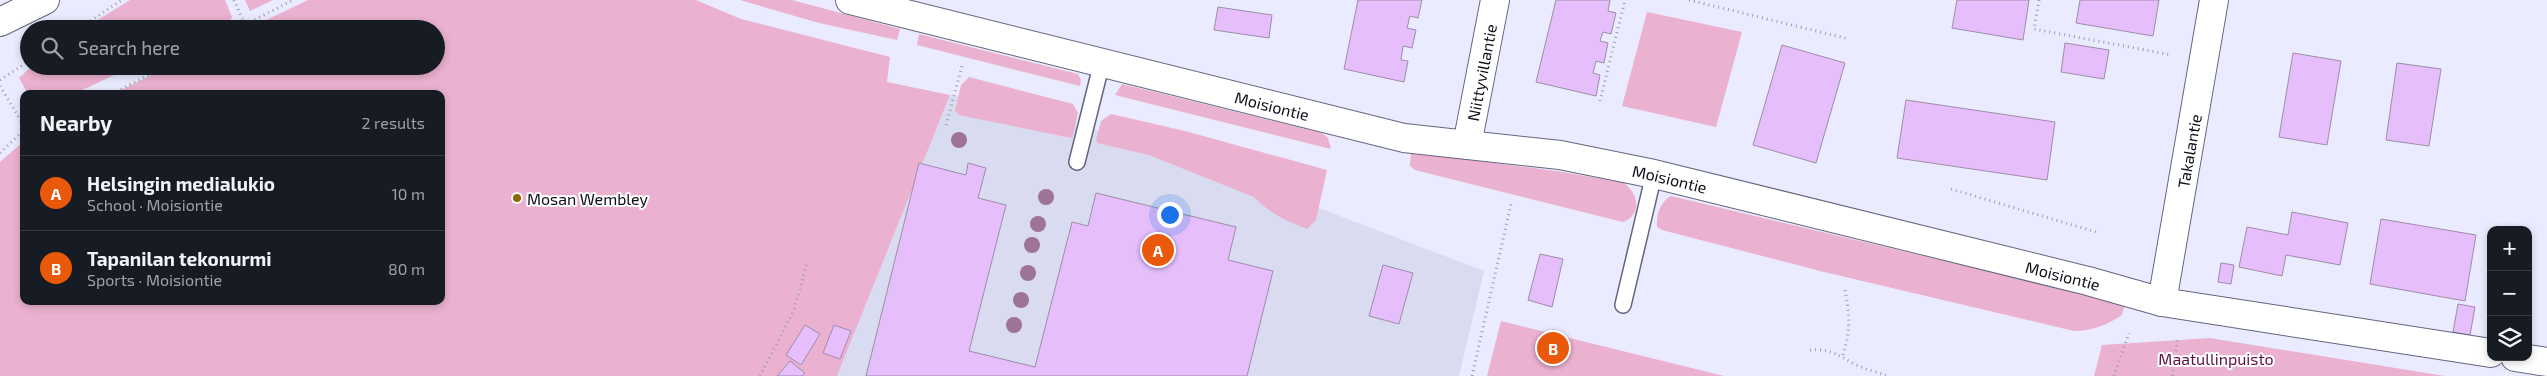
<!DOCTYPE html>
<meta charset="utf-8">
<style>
:root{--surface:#171b24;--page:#20242c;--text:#f1f3f6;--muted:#9ea1a6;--line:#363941;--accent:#ea580c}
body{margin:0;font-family:"Exo 2",sans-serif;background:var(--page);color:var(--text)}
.controls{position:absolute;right:15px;bottom:15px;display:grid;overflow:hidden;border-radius:10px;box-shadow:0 2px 8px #0003}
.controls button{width:45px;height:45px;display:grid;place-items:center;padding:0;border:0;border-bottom:1px solid var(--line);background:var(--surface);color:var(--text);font:25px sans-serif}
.you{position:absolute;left:1169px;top:214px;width:18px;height:18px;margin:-12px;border:4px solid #fff;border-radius:50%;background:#1a73e8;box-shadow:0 0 0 8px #1a73e833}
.badge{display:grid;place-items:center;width:32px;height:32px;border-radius:50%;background:var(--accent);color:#fff;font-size:16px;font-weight:700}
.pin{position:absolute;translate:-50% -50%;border:2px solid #fff;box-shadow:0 1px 5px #0006}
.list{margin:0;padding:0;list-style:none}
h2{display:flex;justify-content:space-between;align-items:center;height:65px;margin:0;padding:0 20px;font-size:21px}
h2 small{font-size:16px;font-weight:400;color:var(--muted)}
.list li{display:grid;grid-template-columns:32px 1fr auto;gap:15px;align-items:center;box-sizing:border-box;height:75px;padding:0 20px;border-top:1px solid var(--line)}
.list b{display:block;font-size:19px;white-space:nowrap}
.list p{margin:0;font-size:16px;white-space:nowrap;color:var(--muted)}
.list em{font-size:16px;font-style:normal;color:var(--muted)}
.icon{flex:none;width:28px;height:28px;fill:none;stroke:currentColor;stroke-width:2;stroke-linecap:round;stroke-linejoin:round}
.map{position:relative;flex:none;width:2547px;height:376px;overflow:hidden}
.search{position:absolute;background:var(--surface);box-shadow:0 2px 8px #0003;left:20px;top:20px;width:425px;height:55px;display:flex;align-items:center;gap:12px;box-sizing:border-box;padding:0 18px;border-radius:28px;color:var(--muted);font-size:19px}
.panel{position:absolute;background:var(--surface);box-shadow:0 2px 8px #0003;left:20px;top:90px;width:425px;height:215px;border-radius:10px}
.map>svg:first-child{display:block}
.built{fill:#d9dbf0}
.green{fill:#ebb1d0}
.building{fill:#e5befb;stroke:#9d8da6}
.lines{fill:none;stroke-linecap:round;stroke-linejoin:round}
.lane-casing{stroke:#64657f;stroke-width:18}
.street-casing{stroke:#64657f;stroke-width:30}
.secondary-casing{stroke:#64657f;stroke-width:30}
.primary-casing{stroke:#64657f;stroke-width:30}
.path{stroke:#9c9dad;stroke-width:3;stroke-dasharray:1 4;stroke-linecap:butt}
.lane{stroke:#fff;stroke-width:15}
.street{stroke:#fff;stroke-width:28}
.secondary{stroke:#fff;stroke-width:28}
.primary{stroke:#fff;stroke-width:28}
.tree{fill:#9d7398}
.poi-dot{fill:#8f650b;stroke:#fff;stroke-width:2}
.labels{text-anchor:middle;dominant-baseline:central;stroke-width:4;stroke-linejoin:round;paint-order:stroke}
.street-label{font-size:16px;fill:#0e0f19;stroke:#fff}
.poi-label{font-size:16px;fill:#0e0f19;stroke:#fff;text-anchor:start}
.park-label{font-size:16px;fill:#5e1144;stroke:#fff}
</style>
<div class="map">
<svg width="2547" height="376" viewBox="0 0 2547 376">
<rect width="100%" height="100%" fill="#eaebfe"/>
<!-- built -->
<path class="built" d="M950,95l196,47 338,129 -25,105h-622z"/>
<!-- green -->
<path class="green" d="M130,0h95l7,17 -2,4 -17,8h-130z
M245,0h28l-23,11z
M308,0h388l45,19 149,38 -3,25 63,13 -113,281h-837v-214l24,-21v160h417v-207h-328l57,-28h266v-37h-188z
M740,0h52l108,29 -3,11 -78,-17z
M1647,12l95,20 -26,95 -94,-21z
M919,34l159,40 3,6 -1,6 -163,-41z
M32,66h101l-59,28h-46l-9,-16z
M969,77l104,27 5,9 -5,22 -2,3 -112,-23 -4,-4 6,-26z
M1122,84l200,49 6,5 3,11 -216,-54z
M1111,114l74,17 142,39 -11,50 -9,9c-21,-8 -38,-16 -53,-32l-105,-42 -52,-12 -1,-3 5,-19z
M1411,152l152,20 61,11c15,11 18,32 -1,39l-208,-52 -5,-4z
M1671,196l454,108 -3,11c-15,10 -30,16 -48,16l-254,-60 -158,-41 -5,-3c-1,-12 3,-25 14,-31z
M1501,321l223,55h-237z
M2211,338l11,2 223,36h-351l8,-31z"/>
<!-- building -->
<path class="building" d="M1358,0h64l-4,18 -8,-2 -3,12 9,2 -4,18 -9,-2 -2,14 7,1 -4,21 -60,-13z
M1556,0h54l-2,11 8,2 -5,21 -8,-2 -3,9 8,2 -4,20 -8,-2 -3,12 7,2 -4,21 -60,-14z
M1957,0h72l-6,40 -71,-12z
M2080,0h79l-6,36 -77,-13z
M1218,7l54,8 -3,23 -55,-8z
M2065,43l44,7 -5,29 -43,-7z
M1782,45l63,18 -29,100 -63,-18z
M2293,53l48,8 -14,84 -48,-8z
M2397,63l44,6 -12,77 -43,-6z
M1906,100l149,22 -8,58 -150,-22z
M919,163l47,12 2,-12 18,5 -8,30 28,7 -37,146 66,16 37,-145 16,4 8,-33 140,34 -8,33 45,11 -26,105h-381z
M2292,212l56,11 -8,42 -54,-10 -4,21 -43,-9 8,-40 41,8z
M2381,219l95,16 -11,66 -95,-17z
M1540,254l23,5 -11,48 -24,-7z
M2221,263l13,2 -3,19 -13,-2z
M1383,265l30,8 -14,51 -30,-8z
M2458,304l17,3 -5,28 -17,-3z
M805,325l15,9 -19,31 -15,-10z
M834,325l17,6 -11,28 -17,-6z
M790,361l15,12 -3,3h-25z"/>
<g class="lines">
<!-- lane casing -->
<g class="lane-casing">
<path id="lane" d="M1077,162l25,-100
M1623,305l31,-131"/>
</g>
<!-- street casing -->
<g class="street-casing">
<g id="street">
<path d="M2214,0l-52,302 329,51"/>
<path id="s1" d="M1467,145l28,-145"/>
<path d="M2515,357l32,5"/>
</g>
</g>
<!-- secondary casing -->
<g class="secondary-casing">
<g id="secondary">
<path id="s2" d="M850,0l554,138 156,17 94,19 434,107 74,21"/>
</g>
</g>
<!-- primary casing -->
<g class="primary-casing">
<path id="primary" d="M0,22l45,-22"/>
</g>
<!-- path -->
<path class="path" d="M234,0l11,25
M1689,0l160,39
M2039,0l-5,29 138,26
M78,29l44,-29
M237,29l56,-29
M0,80l29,-19
M0,86l24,40
M112,94l54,-28
M1600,101l25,-101
M946,125l16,-59
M0,153l24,-23
M1951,189l145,43
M1810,350c19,-2 28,5 44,14 10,5 23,8 34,12
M1843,355c8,-25 7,-43 1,-69
M760,376l34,-66 13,-47
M1472,376l39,-172
M2114,376l15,-43
M2172,376l6,-39"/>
<!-- lane -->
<use href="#lane" class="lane"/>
<!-- street -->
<use href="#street" class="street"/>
<!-- secondary -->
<use href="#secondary" class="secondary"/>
<!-- primary -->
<use href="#primary" class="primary"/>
</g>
<!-- trees -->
<g class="tree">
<circle cx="959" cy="140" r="8"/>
<circle cx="1046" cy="197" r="8"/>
<circle cx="1038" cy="224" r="8"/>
<circle cx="1032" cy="245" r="8"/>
<circle cx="1028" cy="273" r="8"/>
<circle cx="1021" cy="300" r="8"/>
<circle cx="1014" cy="325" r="8"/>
</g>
<!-- markers -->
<circle class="poi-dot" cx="517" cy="198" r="5"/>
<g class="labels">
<!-- street labels -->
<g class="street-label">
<text stroke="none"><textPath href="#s1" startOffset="74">Niittyvillantie</textPath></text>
<text stroke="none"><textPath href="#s2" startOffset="435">Moisiontie</textPath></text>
<text transform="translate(2189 151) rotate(-80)">Takalantie</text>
<text stroke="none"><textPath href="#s2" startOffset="840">Moisiontie</textPath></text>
<text stroke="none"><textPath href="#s2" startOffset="1245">Moisiontie</textPath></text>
</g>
<!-- poi labels -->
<g class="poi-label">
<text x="527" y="198">Mosan Wembley</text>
</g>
<!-- park labels -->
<g class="park-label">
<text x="2216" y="358">Maatullinpuisto</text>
</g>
</g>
</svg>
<div class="controls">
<button>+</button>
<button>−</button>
<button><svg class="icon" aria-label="layers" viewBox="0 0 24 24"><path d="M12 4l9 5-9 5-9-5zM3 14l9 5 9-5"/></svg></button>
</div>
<div class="you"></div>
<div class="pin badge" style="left:1158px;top:250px">A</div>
<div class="pin badge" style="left:1553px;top:348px">B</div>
<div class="search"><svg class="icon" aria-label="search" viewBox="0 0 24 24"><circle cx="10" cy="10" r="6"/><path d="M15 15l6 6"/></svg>Search here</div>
<section class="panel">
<h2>Nearby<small>2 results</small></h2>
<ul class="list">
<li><span class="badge">A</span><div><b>Helsingin medialukio</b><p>School · Moisiontie</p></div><em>10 m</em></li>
<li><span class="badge">B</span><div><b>Tapanilan tekonurmi</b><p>Sports · Moisiontie</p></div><em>80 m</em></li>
</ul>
</section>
</div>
